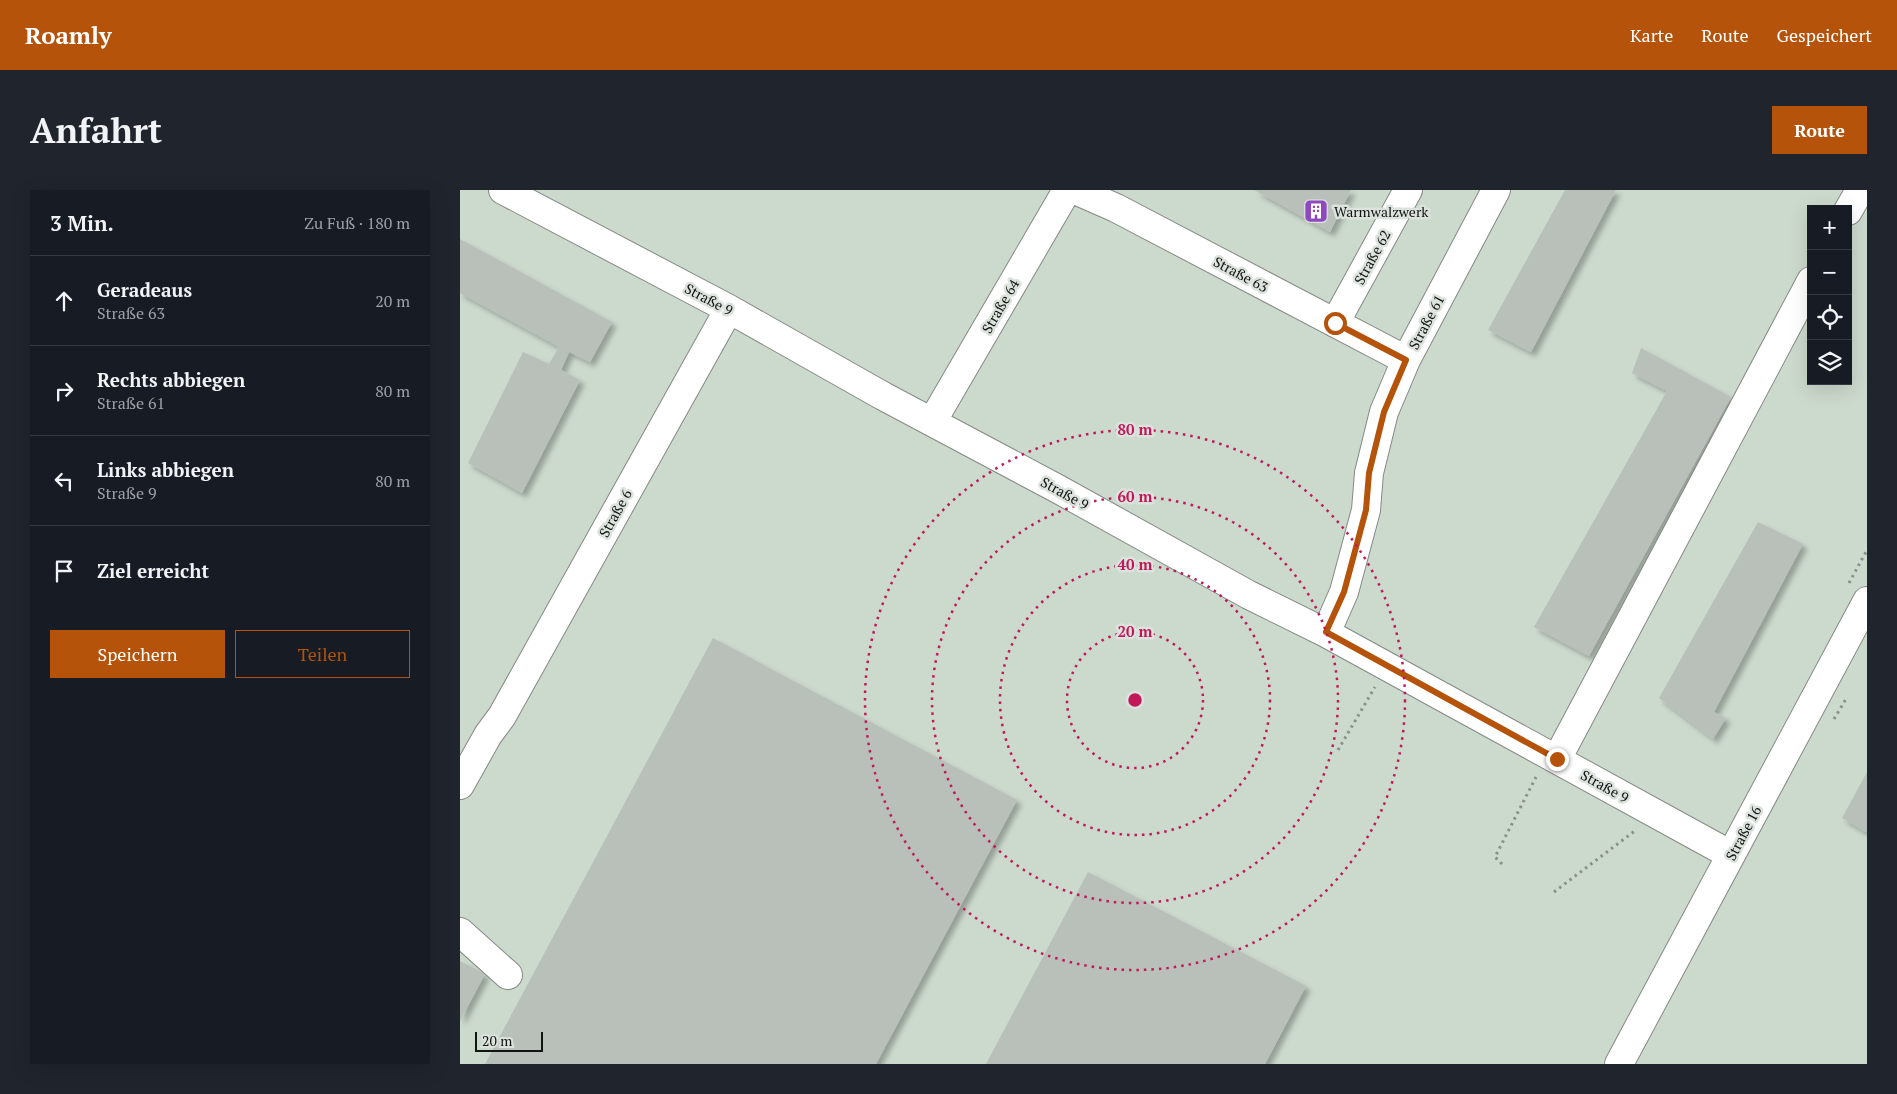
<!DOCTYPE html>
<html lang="de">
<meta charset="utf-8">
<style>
:root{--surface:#171b24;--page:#20242c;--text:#f1f3f6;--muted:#9ea1a6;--line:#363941;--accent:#b45309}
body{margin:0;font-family:"PT Serif",serif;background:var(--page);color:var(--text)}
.controls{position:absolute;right:15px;top:15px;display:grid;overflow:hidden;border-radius:0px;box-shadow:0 5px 20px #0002}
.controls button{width:45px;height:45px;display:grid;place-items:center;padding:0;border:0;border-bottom:1px solid var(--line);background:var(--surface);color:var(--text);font:25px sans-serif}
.scale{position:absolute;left:15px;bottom:12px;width:68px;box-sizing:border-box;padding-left:5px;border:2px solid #111411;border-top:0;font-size:14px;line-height:18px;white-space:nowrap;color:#111411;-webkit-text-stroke:4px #dce3dd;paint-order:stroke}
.stop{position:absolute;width:15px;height:15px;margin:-11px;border:4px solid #b45309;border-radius:50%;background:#fff}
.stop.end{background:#b45309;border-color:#fff;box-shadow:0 1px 5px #0008}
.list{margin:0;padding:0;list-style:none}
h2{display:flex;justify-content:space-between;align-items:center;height:65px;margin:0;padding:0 20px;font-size:21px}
h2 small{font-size:16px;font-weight:400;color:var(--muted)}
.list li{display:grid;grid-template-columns:32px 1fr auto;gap:15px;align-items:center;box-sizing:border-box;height:90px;padding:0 20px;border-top:1px solid var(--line)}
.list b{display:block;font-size:19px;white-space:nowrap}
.list p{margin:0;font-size:16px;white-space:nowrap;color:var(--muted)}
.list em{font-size:16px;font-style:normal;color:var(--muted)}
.actions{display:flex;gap:10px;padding:15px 20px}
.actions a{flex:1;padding:11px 0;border:1px solid var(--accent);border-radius:0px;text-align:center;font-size:18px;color:var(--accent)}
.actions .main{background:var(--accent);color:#fff}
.icon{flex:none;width:28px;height:28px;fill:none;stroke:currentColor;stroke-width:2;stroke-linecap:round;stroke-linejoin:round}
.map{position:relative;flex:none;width:1407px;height:874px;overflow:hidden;border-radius:0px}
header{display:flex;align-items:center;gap:30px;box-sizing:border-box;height:70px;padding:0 25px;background:var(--accent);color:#fff}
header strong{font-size:24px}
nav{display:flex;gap:28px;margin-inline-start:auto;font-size:18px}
.intro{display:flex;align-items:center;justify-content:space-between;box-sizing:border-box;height:120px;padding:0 30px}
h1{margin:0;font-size:35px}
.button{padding:12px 22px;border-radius:0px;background:var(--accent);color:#fff;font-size:18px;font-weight:700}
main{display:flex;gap:30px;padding:0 30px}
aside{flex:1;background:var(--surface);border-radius:0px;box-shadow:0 5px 20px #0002}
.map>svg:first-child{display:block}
.built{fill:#ccd9cd;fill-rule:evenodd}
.building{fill:#b9bfb9;filter:url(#shadow)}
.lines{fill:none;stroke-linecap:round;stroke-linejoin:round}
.minor-casing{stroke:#848a84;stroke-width:30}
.path{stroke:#8a908b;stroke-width:3;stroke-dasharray:2.5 4;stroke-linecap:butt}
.minor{stroke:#fff;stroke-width:28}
.route{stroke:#b45309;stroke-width:6}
.ring{fill:none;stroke:#c2185b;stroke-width:2.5;stroke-dasharray:2.5 5}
.labels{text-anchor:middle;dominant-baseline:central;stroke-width:5;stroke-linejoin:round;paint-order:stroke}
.poi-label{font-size:14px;fill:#111411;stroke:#dce3dd;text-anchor:start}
.street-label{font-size:14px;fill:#111411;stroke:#dce3dd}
.centre{fill:#c2185b;stroke:#dce3dd;stroke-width:2.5}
.ring-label{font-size:15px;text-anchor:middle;font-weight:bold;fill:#c2185b;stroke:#dce3dd;stroke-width:5;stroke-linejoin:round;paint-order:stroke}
</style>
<header>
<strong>Roamly</strong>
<nav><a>Karte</a><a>Route</a><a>Gespeichert</a></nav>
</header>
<div class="intro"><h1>Anfahrt</h1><a class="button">Route</a></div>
<main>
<aside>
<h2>3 Min.<small>Zu Fuß · 180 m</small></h2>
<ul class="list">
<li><svg class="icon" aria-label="ahead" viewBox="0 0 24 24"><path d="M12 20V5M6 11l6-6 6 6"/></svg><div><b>Geradeaus</b><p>Straße 63</p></div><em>20 m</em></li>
<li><svg class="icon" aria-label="right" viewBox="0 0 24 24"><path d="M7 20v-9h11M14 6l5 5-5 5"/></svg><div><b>Rechts abbiegen</b><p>Straße 61</p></div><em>80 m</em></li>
<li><svg class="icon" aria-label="left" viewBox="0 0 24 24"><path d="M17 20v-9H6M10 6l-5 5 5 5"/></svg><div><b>Links abbiegen</b><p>Straße 9</p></div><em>80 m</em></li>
<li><svg class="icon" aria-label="arrive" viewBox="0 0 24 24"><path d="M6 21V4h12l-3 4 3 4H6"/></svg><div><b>Ziel erreicht</b></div></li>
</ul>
<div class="actions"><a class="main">Speichern</a><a>Teilen</a></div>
</aside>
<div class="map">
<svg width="1407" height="874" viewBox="0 0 1407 874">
<defs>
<filter id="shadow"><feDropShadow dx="4.5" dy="4.5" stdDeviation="2.5" flood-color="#0004"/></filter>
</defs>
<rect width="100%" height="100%" fill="#dce3dd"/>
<!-- built -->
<path class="built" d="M0,0h1407v874h-1407zM1351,19h37v172h-37z"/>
<!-- building -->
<path class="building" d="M794,0h97l-21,42z
M1105,0h51l-85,162 -43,-22z
M0,49l152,83 -22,40 -21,-10 -8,18 19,10 -58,113 -54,-30 55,-111 26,12 10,-17 -99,-54z
M1181,158l90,49 -142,259 -55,-29 133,-236 -35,-18z
M1298,332l45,22 -89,168 12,6 -13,21 -54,-41z
M253,448l304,162 -141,264h-391z
M1407,582v59l-1,1 -24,-14z
M628,682l218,114 -41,78h-279z
M0,771l25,13 -25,47z"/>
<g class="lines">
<!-- minor casing -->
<g class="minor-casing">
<path id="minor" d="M43,0l226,119 154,87 175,93 191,106 77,38 405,222
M615,0l41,18 290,152
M1388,21l12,-21
M875,133l73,-133
M472,232l135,-232
M866,443l18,-41 22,-82 3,-37 15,-61 22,-52 90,-170
M1097,569l254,-478
M0,595l28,-50 14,-19 227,-407
M0,742l48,43
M1159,874l248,-463"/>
</g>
<!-- path -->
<path class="path" d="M1389,393l18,-33
M1374,529l12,-20
M878,560l37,-63
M1042,674l-7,-7 41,-80
M1094,702l82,-62"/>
<!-- minor -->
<use href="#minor" class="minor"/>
</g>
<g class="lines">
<!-- route -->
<path class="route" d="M875,133l71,37 -22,52 -15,61 -3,37 -22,82 -18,40 231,127"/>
</g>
<!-- distance rings -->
<g class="ring">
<circle cx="675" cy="510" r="68"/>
<circle cx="675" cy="510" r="135"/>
<circle cx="675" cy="510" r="203"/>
<circle cx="675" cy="510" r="270"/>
</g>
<!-- icons -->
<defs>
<g id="building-square" transform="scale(1.25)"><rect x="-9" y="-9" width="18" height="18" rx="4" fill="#8d49bd" stroke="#dce3dd"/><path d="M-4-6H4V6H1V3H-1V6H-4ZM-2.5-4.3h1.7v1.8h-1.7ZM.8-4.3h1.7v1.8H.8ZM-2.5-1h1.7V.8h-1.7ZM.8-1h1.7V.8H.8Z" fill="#fff"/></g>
</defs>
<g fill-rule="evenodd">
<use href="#building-square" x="856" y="21"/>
</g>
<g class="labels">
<!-- poi labels -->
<g class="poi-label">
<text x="874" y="21">Warmwalzwerk</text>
</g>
<!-- street labels -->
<g class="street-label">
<text transform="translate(912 67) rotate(-61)">Straße 62</text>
<text transform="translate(781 84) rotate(28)">Straße 63</text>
<text transform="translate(249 109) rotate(28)">Straße 9</text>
<text transform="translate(540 116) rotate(-60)">Straße 64</text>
<text transform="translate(966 132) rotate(-62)">Straße 61</text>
<text transform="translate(605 303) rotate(29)">Straße 9</text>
<text transform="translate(155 323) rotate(-61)">Straße 6</text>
<text transform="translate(1145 596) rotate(29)">Straße 9</text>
<text transform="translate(1283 643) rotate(-62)">Straße 16</text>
</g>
</g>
<circle cx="675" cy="510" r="8" class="centre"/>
<g class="ring-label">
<text x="675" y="245">80 m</text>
<text x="675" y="312">60 m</text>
<text x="675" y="380">40 m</text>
<text x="675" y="447">20 m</text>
</g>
</svg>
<div class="controls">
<button>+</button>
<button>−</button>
<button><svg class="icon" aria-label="locate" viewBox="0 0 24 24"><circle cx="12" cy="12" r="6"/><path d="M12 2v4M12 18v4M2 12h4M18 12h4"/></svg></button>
<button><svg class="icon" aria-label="layers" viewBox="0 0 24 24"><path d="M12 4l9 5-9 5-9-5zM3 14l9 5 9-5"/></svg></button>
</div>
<div class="scale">20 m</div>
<div class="stop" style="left:875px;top:133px"></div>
<div class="stop end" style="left:1097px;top:569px"></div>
</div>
</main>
